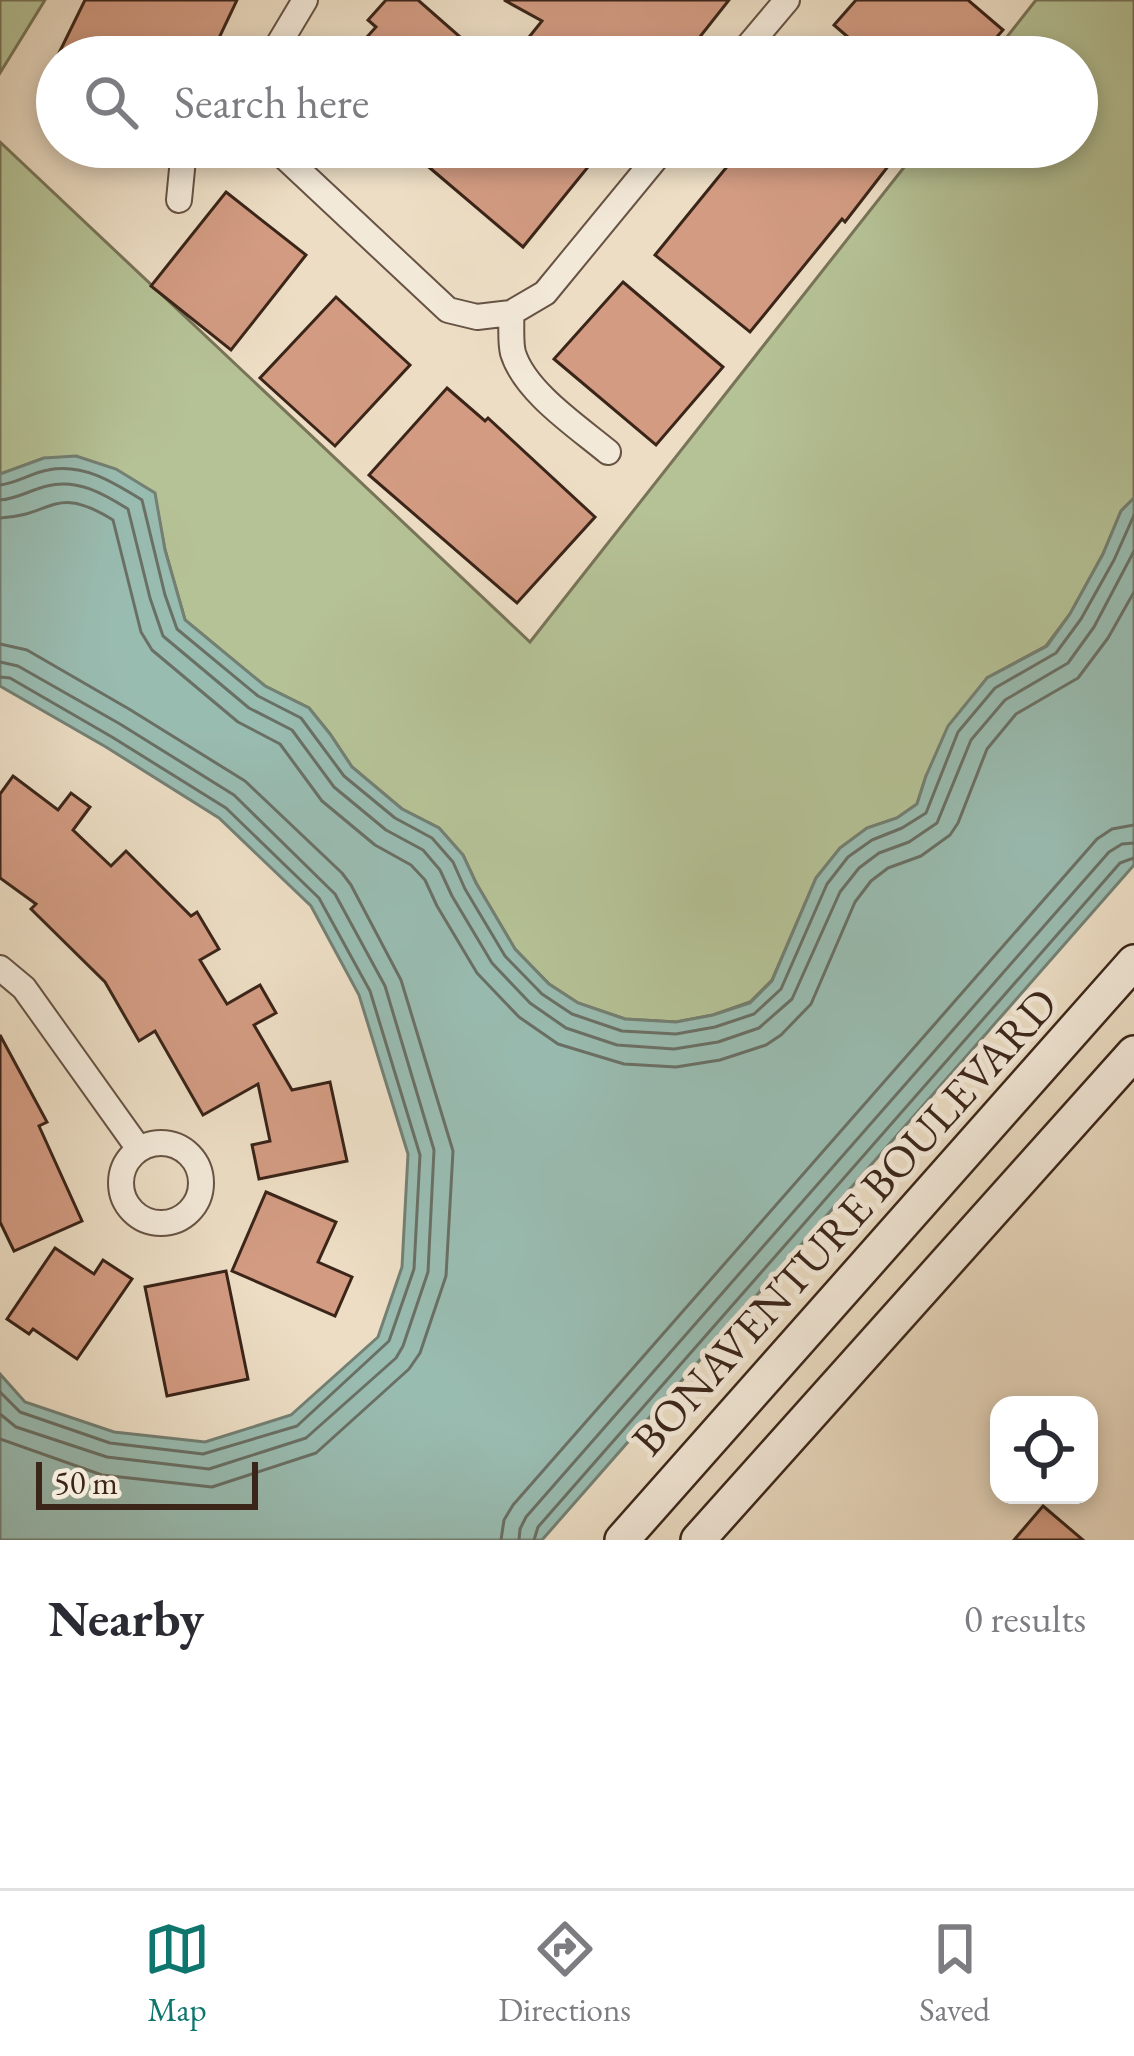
<!DOCTYPE html>
<style>
:root{--surface:#fff;--page:#f2f2f3;--text:#2b2b33;--muted:#7c7c81;--line:#e1e1e2;--accent:#0f766e}
body{margin:0;font-family:"EB Garamond",serif;background:var(--page);color:var(--text)}
.controls{position:absolute;right:36px;bottom:36px;display:grid;overflow:hidden;border-radius:24px;box-shadow:0 6px 18px #0003}
.controls button{width:108px;height:108px;display:grid;place-items:center;padding:0;border:0;border-bottom:3px solid var(--line);background:var(--surface);color:var(--text);font:60px sans-serif}
.scale{position:absolute;left:36px;bottom:30px;width:222px;box-sizing:border-box;padding-left:12px;border:6px solid #3b2519;border-top:0;font-size:33px;line-height:42px;white-space:nowrap;color:#3b2519;-webkit-text-stroke:9px #f3e9d9;paint-order:stroke}
.list{margin:0;padding:0;list-style:none}
h2{display:flex;justify-content:space-between;align-items:center;height:156px;margin:0;padding:0 48px;font-size:51px}
h2 small{font-size:39px;font-weight:400;color:var(--muted)}
.icon{flex:none;width:66px;height:66px;fill:none;stroke:currentColor;stroke-width:2;stroke-linecap:round;stroke-linejoin:round}
.map{position:relative;flex:none;width:1134px;height:1540px;overflow:hidden}
.search{position:absolute;background:var(--surface);box-shadow:0 6px 18px #0003;left:36px;right:36px;top:36px;height:132px;display:flex;align-items:center;gap:30px;box-sizing:border-box;padding:0 42px;border-radius:66px;color:var(--muted);font-size:45px}
.sheet{height:348px;background:var(--surface)}
nav{display:flex;justify-content:space-around;align-items:center;box-sizing:border-box;height:168px;border-top:3px solid var(--line);background:var(--surface);font-size:33px;color:var(--muted)}
nav a{display:grid;justify-items:center;gap:6px}
nav .on{color:var(--accent)}
.map>svg:first-child{display:block}
.green{fill:#b5c296;stroke:#787458;stroke-width:3}
.water{fill:#99bcb1;stroke:#738074;stroke-width:3}
.lines{fill:none;stroke-linecap:round;stroke-linejoin:round}
.shore{stroke:#6a7065;stroke-width:3}
.building{fill:#d29b82;stroke:#3b2519;stroke-width:3}
.minor-casing{stroke:#675344;stroke-width:28}
.secondary-casing{stroke:#3b2519;stroke-width:38}
.minor{stroke:#f3e9d9;stroke-width:24}
.secondary{stroke:#f3e9d9;stroke-width:33}
.labels{text-anchor:middle;dominant-baseline:central;stroke-width:10;stroke-linejoin:round;paint-order:stroke}
.street-label{font-size:45px;fill:#3b2519;stroke:#f3e9d9}
</style>
<div class="map">
<svg width="1134" height="1540" viewBox="0 0 1134 1540">
<rect width="100%" height="100%" fill="#ecddc4"/>
<filter id="stains"><feTurbulence type="fractalNoise" baseFrequency=".00167" numOctaves="4"/><feColorMatrix values="0 0 0 0 .2 0 0 0 0 .09 0 0 0 0 .02 0 0 0 .5 -.17"/></filter>
<radialGradient id="worn" r=".72"><stop offset=".6" stop-color="#630" stop-opacity="0"/><stop offset="1" stop-color="#630" stop-opacity=".3"/></radialGradient>
<!-- green -->
<path class="green" d="M0,0h45l-45,73z
M1036,0h98v498l-13,13 -18,43 -33,60 -24,32 -59,32 -61,98 -9,28 -20,14 -30,10 -27,20 -24,30 -44,102 -22,22 -37,13 -37,7 -51,-3 -47,-16 -29,-19 -34,-35 -39,-66 -13,-28 -24,-27 -37,-19 -50,-42 -22,-33 -21,-26 -44,-22 -80,-66 -20,-70 -11,-57 -110,-35 -44,16v-332l530,500 390,-495h157v-90h-86z"/>
<!-- water -->
<path class="water" d="M76,456l40,13 39,24 10,57 20,70 80,66 44,22 21,26 22,33 50,42 37,19 24,27 13,28 39,66 34,35 29,19 47,16 51,3 37,-7 37,-12 22,-22 44,-103 24,-30 27,-20 30,-10 20,-14 9,-28 22,-50 39,-48 60,-32 23,-32 33,-60 18,-43 13,-13v367l-592,675h-542v-166l25,28 89,30 91,10 86,-27 87,-78 24,-70 6,-113 -49,-159 -48,-89 -92,-88 -113,-71 -106,-61v-212l44,-16z"/>
<g class="lines">
<!-- shore -->
<path class="shore" d="M0,485c17,-2 31,-12 48,-15 35,-7 65,12 94,30l23,95 12,34 81,67 43,22 43,58 51,42 37,20 21,24 12,27 40,67 37,38 30,20 50,17 54,3 39,-7 39,-13 27,-25 46,-105 21,-27 24,-17 30,-12 24,-15 32,-81 37,-44 61,-35 25,-34 33,-59 20,-45
M0,500c17,-1 30,-10 47,-14 30,-8 57,8 81,23l22,89 13,38 86,72 43,22 42,57 52,43 37,20 17,20 12,26 40,67 38,40 36,25 51,17 57,4 44,-7 41,-14 33,-29 48,-107 19,-24 20,-15 30,-11 28,-19 34,-83 34,-40 63,-37 26,-36 40,-76
M0,518c53,-2 54,-35 113,2l28,112 11,18 86,72 42,22 42,57 53,44 36,20 14,15 12,26 40,67 42,44 39,27 66,20 52,3 44,-7 46,-15 15,-10 30,-31 44,-102 16,-21 17,-13 33,-12 29,-21 8,-12 29,-74 29,-35 62,-36 30,-40 26,-46
M0,644l27,6 102,59 116,72 97,92 9,12 50,95 52,171 -7,125 -26,77 -11,16 -93,84 -104,34 -110,-12 -102,-36
M0,662l18,4 102,58 114,71 101,99 50,92 49,164 -6,122 -25,74 -7,12 -90,80 -97,31 -102,-12 -91,-30 -16,-13
M0,677l10,1 102,59 114,71 93,90 51,93 50,164 -6,114 -25,72 -92,85 -94,28 -93,-11 -90,-31 -20,-20
M501,1540l3,-20 9,-15 584,-666 15,-10 22,-4
M519,1540l1,-11 6,-12 583,-665 13,-8 12,-1
M534,1540l4,-13 582,-664 14,-5"/>
</g>
<!-- building -->
<path class="building" d="M85,0h152l-27,57h-153z
M386,0h32l65,57h-134l27,-30 -8,-7z
M504,0h225l-45,57h-171l29,-36z
M856,0h112l35,30 -24,27h-108l-37,-32z
M437,147h128l23,20 -65,80 -99,-84z
M743,147h160l-58,75 -3,-3 -92,113 -95,-77z
M226,192l80,63 -75,95 -80,-64z
M623,282l100,85 -67,78 -102,-86z
M336,297l74,68 -75,81 -75,-68z
M447,388l38,33 3,-3 107,99 -78,86 -148,-128z
M13,776l45,34 13,-17 19,14 -17,23 38,36 15,-15 65,65 6,-4 22,37 -19,11 27,44 33,-19 16,28 -22,12 38,65 38,-8 17,79 -88,18 -7,-34 18,-4 -12,-57 -55,31 -48,-84 -16,10 -34,-59 -74,-73 5,-5 -36,-26v-84z
M0,1035l47,87 -8,4 43,95 -68,30 -14,-29z
M266,1192l70,30 -18,40 34,15 -17,39 -103,-45z
M55,1248l39,26 9,-14 29,19 -55,80 -44,-30 -4,5 -22,-15z
M226,1271l22,108 -81,17 -22,-109z
M1043,1506l40,34h-69z"/>
<g class="lines">
<!-- minor casing -->
<g class="minor-casing">
<path id="minor" d="M271,57l34,-57
M739,57l48,-57
M274,147l174,163 29,7 34,-4 34,-20 120,-146
M179,200l4,-41 9,-12
M511,313c1,13 -1,28 2,40 12,39 65,74 95,99
M0,968l24,20 115,161
M121 1183a40 40 0 1 1 80 0a40 40 0 1 1-80 0Z"/>
</g>
<!-- secondary casing -->
<g class="secondary-casing">
<path id="secondary" d="M622,1540l512,-578
M698,1540l436,-487"/>
</g>
<!-- minor -->
<use href="#minor" class="minor"/>
<!-- secondary -->
<use href="#secondary" class="secondary"/>
</g>
<g class="labels">
<!-- street labels -->
<g class="street-label">
<text transform="translate(844 1221) rotate(-48)">BONAVENTURE BOULEVARD</text>
</g>
</g>
<rect width="100%" height="100%" filter="url(#stains)"/>
<rect width="100%" height="100%" fill="url(#worn)"/>
</svg>
<div class="controls">
<button><svg class="icon" aria-label="locate" viewBox="0 0 24 24"><circle cx="12" cy="12" r="6"/><path d="M12 2v4M12 18v4M2 12h4M18 12h4"/></svg></button>
</div>
<div class="scale">50 m</div>
<div class="search"><svg class="icon" aria-label="search" viewBox="0 0 24 24"><circle cx="10" cy="10" r="6"/><path d="M15 15l6 6"/></svg>Search here</div>
</div>
<section class="sheet">
<h2>Nearby<small>0 results</small></h2>
<ul class="list">
</ul>
</section>
<nav>
<a class="on"><svg class="icon" aria-label="map" viewBox="0 0 24 24"><path d="M3 6l6-2 6 2 6-2v14l-6 2-6-2-6 2zM9 4v14M15 6v14"/></svg>Map</a>
<a><svg class="icon" aria-label="directions" viewBox="0 0 24 24"><path d="M12 3l9 9-9 9-9-9zM9 14v-3h6M13 9l2 2-2 2"/></svg>Directions</a>
<a><svg class="icon" aria-label="saved" viewBox="0 0 24 24"><path d="M7 4h10v16l-5-4-5 4z"/></svg>Saved</a>
</nav>
